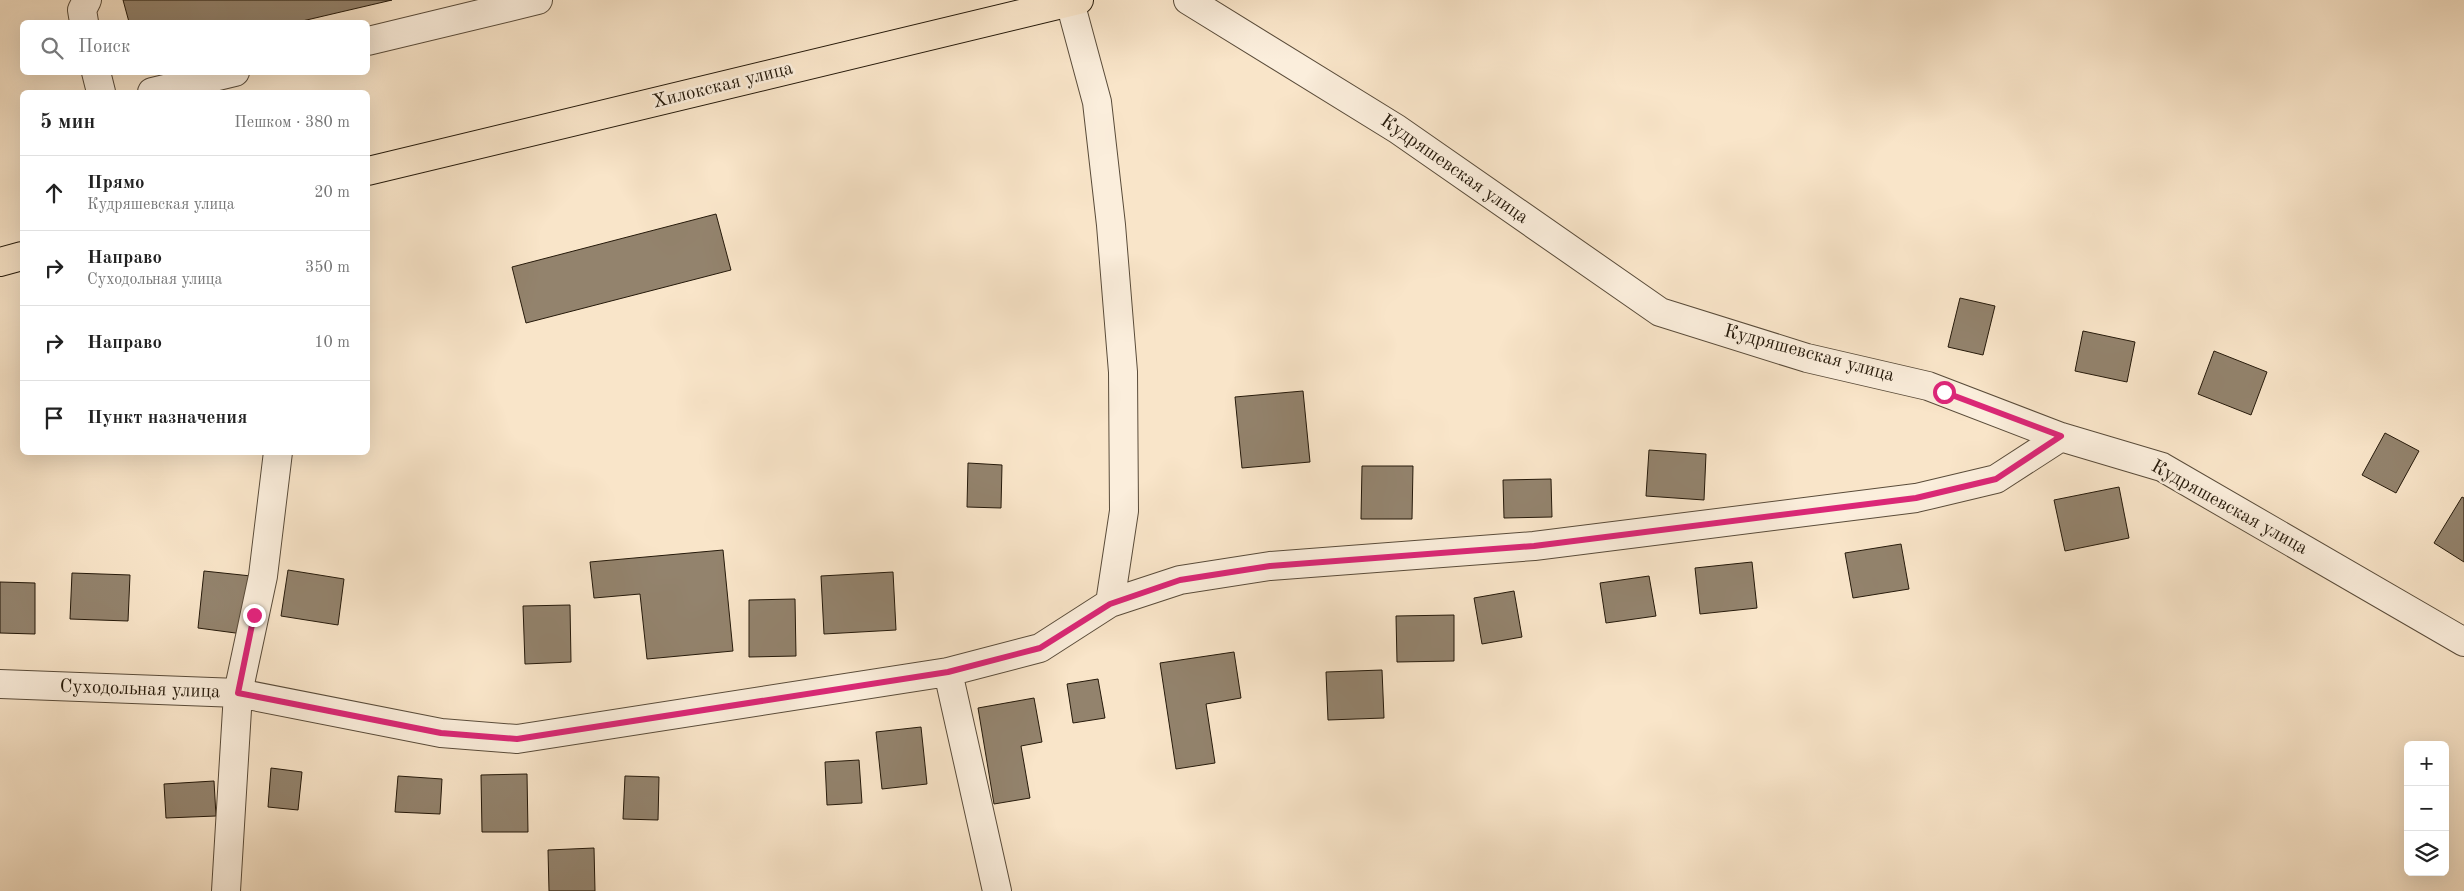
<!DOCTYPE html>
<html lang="ru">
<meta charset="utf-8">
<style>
:root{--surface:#fff;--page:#f2f2f2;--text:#222;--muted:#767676;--line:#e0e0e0}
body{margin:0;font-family:"Old Standard TT",serif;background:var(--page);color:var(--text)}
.controls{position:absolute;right:15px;bottom:15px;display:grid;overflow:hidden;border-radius:8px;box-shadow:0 5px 20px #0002}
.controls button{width:45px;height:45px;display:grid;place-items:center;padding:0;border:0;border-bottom:1px solid var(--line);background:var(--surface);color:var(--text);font:25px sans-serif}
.stop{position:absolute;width:15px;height:15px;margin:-11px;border:4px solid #db2777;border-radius:50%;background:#fff}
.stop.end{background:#db2777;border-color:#fff;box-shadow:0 1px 5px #0008}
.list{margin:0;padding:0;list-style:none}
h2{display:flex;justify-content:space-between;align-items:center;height:65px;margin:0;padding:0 20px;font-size:21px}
h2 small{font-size:16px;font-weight:400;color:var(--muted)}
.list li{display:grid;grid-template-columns:32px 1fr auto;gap:15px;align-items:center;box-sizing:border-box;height:75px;padding:0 20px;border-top:1px solid var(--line)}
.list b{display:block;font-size:19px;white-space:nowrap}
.list p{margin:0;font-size:16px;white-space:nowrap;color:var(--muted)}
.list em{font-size:16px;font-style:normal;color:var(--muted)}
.icon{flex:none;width:28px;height:28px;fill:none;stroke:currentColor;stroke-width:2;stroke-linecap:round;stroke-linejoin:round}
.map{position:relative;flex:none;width:2464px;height:891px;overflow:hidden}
.search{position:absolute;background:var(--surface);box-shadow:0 5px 20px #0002;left:20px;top:20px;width:350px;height:55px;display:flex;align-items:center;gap:12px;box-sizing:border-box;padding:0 18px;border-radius:8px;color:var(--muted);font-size:19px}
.panel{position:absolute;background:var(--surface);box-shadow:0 5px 20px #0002;left:20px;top:90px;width:350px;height:365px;border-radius:8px}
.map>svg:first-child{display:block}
.building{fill:#93836d;stroke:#25190a}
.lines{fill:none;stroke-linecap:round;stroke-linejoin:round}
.minor-casing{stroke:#5a4c3a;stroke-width:30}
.major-casing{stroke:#25190a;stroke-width:30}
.minor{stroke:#fbeedc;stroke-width:28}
.major{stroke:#f9e5c9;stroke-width:28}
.route{stroke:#db2777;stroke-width:6}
.labels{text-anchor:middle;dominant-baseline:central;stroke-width:5;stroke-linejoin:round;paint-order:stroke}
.street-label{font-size:19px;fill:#25190a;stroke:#fbeedc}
</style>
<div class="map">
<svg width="2464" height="891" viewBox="0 0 2464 891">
<rect width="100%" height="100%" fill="#f9e5c9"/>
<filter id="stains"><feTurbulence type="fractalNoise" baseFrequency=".004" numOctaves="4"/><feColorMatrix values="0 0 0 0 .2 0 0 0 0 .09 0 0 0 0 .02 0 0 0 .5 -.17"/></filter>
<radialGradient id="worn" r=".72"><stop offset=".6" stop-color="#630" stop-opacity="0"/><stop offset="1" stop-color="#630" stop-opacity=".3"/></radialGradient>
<!-- building -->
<path class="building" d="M123,0h269l-94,22h-169z
M716,214l15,56 -205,53 -14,-56z
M1960,298l35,8 -12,49 -35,-8z
M2083,331l52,11 -8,40 -52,-11z
M2214,351l53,21 -16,43 -53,-21z
M1303,391l7,71 -68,6 -7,-71z
M2385,433l34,18 -23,42 -34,-18z
M1649,450l57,4 -2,46 -58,-4z
M968,463l34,2 -1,43 -34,-1z
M1362,466h51l-1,53h-51z
M1551,479l1,38 -48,1 -1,-38z
M2119,487l10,51 -64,13 -11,-51z
M2462,497l2,1v64l-30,-19z
M1901,544l8,45 -56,9 -8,-45z
M723,550l10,101 -86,8 -7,-65 -46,4 -4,-36z
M1752,562l5,46 -57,6 -5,-46z
M288,570l56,9 -6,46 -57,-9z
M204,571l47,5 -8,58 -45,-6z
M893,572l3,58 -72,4 -3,-58z
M72,573l58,2 -2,46 -58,-2z
M1649,576l7,40 -50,7 -6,-40z
M0,582l35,1v51l-35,-1z
M1514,591l8,46 -40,7 -8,-46z
M795,599l1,57 -47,1v-57z
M570,605l1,57 -46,2 -2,-58z
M1454,615v46l-57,1 -1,-46z
M1234,652l7,46 -35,6 9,59 -39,6 -16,-106z
M1382,670l2,48 -56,2 -2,-48z
M1098,679l7,39 -32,5 -6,-39z
M1034,698l8,44 -21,4 9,52 -36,6 -16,-96z
M921,727l6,57 -45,5 -6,-57z
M859,760l3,43 -35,2 -2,-43z
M271,768l31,4 -4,38 -30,-3z
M527,774l1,58h-46l-1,-57z
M398,776l44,3 -2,35 -45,-2z
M625,776l34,1 -1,43 -35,-1z
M214,781l2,35 -50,2 -2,-34z
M594,848l1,43h-46l-1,-41z"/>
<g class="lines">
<!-- minor casing -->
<g class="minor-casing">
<path id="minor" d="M1188,0l209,129 263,183 147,46 121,28 133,51 101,30 302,175
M1070,2l27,100 14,123 12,147 1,139 -14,92
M84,22l-2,-12 5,-10
M368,41l170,-41
M96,72l5,20
M152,92l83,-20
M948,672l49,219
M0,684l238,9 203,40 76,6 431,-67 92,-24 70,-45 70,-23 90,-14 264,-20 382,-48 80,-19 65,-42
M226,891l12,-198 25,-117 15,-124"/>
</g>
<!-- major casing -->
<g class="major-casing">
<path id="major" d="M368,171l711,-171
M0,262l22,-6"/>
</g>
<!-- minor -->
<use href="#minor" class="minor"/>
<!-- major -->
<use href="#major" class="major"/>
</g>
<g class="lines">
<!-- route -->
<path class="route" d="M254,615l-16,78 203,40 76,6 431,-67 92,-24 70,-44 70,-24 90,-14 264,-20 382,-48 80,-19 65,-43 -117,-44"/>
</g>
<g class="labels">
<!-- street labels -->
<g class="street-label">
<text transform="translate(723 86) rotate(-14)">Хилокская улица</text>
<text transform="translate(1454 170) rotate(35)">Кудряшевская улица</text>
<text transform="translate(1809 354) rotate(15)">Кудряшевская улица</text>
<text transform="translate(2229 508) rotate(29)">Кудряшевская улица</text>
<text transform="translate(140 690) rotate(2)">Суходольная улица</text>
</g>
</g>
<rect width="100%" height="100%" filter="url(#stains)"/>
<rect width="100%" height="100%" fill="url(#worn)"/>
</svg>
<div class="controls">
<button>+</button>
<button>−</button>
<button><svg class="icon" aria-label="layers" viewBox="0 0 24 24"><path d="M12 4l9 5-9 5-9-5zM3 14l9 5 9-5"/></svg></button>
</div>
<div class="stop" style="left:1944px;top:392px"></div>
<div class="stop end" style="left:254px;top:615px"></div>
<div class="search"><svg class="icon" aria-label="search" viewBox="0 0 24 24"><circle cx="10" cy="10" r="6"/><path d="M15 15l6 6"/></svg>Поиск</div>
<section class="panel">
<h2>5 мин<small>Пешком · 380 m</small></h2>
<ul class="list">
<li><svg class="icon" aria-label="ahead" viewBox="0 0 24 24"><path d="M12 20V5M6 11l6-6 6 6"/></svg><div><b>Прямо</b><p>Кудряшевская улица</p></div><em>20 m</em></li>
<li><svg class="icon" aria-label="right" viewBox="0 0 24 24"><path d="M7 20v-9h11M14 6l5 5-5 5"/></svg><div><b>Направо</b><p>Суходольная улица</p></div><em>350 m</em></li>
<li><svg class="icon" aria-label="right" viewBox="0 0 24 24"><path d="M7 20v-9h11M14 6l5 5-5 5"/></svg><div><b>Направо</b></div><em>10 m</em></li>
<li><svg class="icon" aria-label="arrive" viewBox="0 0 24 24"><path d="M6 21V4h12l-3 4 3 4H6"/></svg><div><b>Пункт назначения</b></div></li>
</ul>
</section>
</div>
